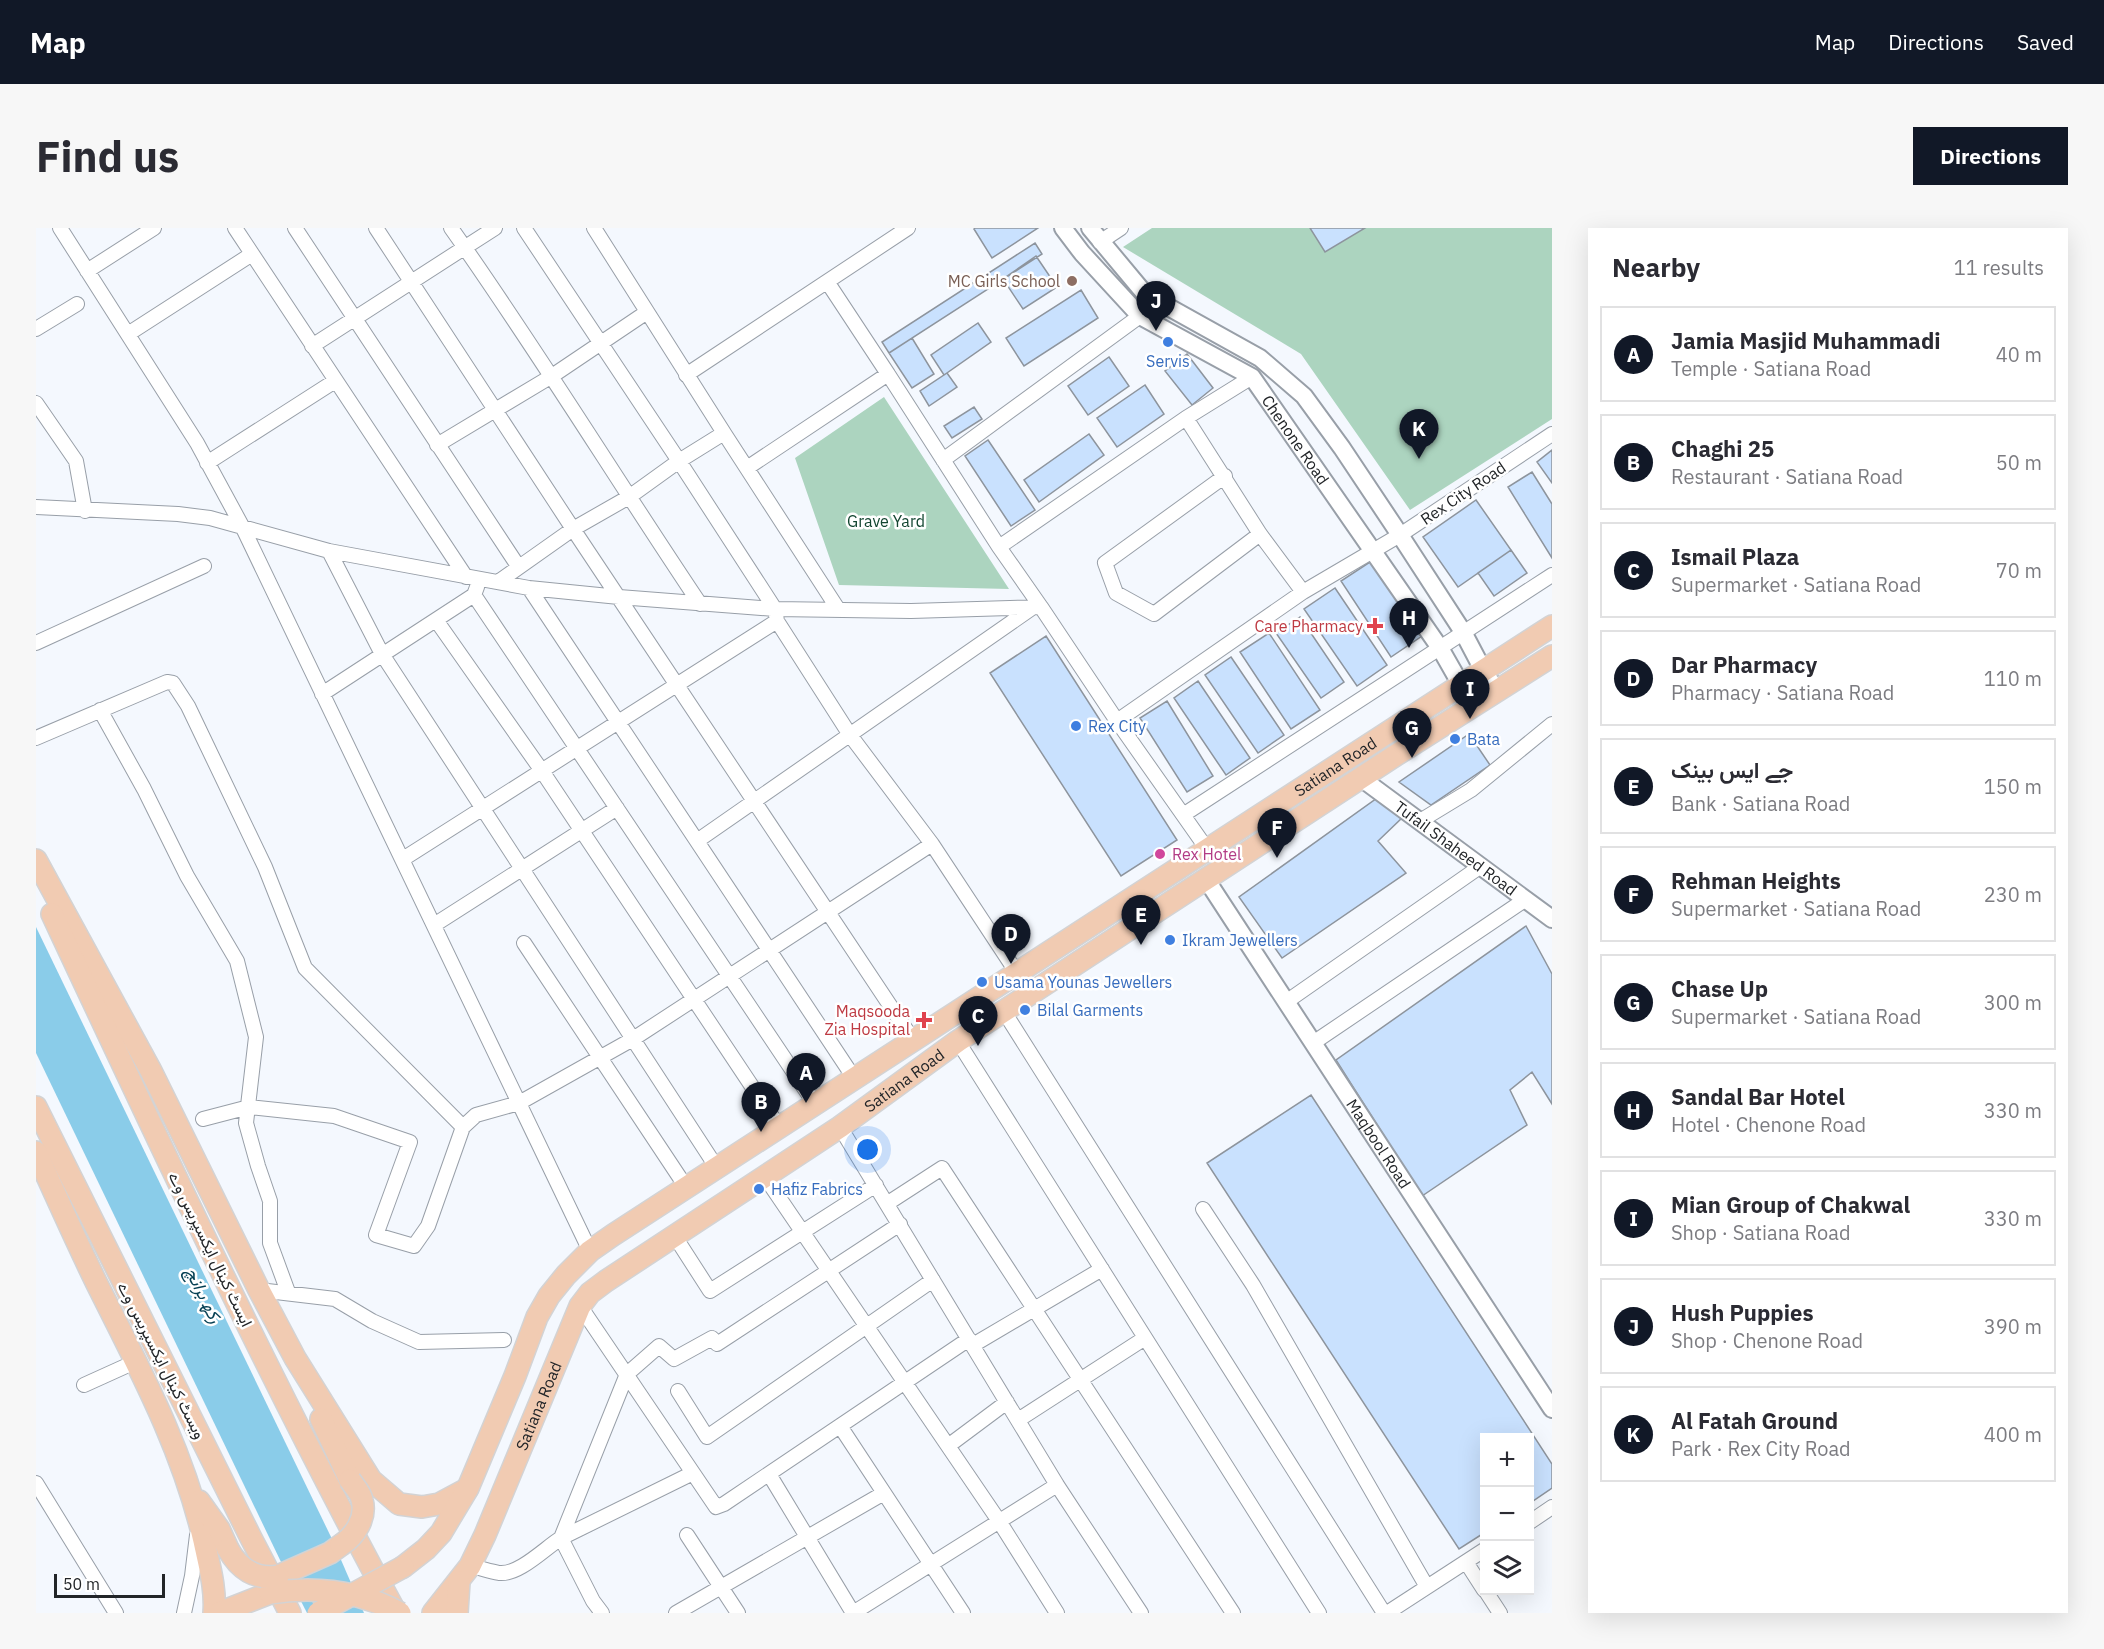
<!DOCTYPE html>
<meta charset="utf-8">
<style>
:root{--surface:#fff;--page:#f7f7f7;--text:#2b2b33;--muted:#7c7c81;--line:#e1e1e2;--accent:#111827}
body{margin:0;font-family:"IBM Plex Sans",Vazirmatn,sans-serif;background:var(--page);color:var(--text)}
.controls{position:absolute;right:18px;bottom:18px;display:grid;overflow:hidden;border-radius:0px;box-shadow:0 6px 24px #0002}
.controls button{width:54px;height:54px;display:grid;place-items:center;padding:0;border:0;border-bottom:2px solid var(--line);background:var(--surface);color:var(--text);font:30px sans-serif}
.scale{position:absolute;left:18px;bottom:15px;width:111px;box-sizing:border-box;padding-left:6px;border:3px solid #222528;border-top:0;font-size:16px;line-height:21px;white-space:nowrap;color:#222528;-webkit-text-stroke:4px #fff;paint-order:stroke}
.you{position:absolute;left:832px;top:922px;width:21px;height:21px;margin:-15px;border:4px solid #fff;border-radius:50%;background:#1a73e8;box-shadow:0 0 0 9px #1a73e833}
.badge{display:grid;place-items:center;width:39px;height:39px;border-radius:50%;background:var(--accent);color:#fff;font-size:20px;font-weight:700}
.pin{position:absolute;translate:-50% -50px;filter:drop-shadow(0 2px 3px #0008)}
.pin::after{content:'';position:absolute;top:32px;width:21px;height:18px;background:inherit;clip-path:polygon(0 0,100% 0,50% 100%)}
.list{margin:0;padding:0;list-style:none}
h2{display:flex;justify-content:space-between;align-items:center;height:78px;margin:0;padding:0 24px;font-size:26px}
h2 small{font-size:20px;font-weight:400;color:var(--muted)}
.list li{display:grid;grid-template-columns:39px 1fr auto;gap:18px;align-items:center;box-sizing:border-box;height:96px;margin:0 12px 12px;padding:0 12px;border:2px solid var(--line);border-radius:0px}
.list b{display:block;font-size:22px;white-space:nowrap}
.list p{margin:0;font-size:20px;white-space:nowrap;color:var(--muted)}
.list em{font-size:20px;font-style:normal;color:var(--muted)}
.icon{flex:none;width:33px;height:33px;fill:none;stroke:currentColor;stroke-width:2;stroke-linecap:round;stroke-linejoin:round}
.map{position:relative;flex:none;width:1516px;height:1385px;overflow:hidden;border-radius:0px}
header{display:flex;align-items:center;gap:36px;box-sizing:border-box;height:84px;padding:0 30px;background:var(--accent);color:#fff}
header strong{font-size:28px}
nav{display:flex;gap:33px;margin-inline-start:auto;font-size:21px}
.intro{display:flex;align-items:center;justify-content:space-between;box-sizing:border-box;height:144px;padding:0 36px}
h1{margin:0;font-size:42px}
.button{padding:15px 27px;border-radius:0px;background:var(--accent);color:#fff;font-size:21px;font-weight:700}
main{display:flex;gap:36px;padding:0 36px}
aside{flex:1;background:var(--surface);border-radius:0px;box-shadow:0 6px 24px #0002}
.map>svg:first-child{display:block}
.green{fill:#acd4bf}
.water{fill:#8acce9}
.building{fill:#c9e1fe;stroke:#8d949d;stroke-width:1.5}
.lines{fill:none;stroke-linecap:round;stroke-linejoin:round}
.minor-casing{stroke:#989fa8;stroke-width:16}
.tertiary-casing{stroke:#989fa8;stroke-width:20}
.primary-casing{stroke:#d3d3d4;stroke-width:24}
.minor{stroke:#fff;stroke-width:14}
.tertiary{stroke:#fff;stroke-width:16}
.primary{stroke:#f1cbb2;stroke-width:21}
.primary-bridge-casing{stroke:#d3d3d4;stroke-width:24;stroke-linecap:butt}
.primary-bridge{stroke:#f1cbb2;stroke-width:21}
.education-dot{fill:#8d6e63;stroke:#fff;stroke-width:2}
.shop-dot{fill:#3f7fe0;stroke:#fff;stroke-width:2}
.health-dot{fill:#e0444e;stroke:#fff;stroke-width:2}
.hotel-dot{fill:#d1479c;stroke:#fff;stroke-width:2}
.labels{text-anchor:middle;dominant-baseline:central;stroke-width:5;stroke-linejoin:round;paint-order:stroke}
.education-label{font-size:16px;fill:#785e54;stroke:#fff;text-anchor:end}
.shop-label{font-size:16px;fill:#366cbe;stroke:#fff;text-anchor:start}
.street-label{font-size:16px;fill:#222528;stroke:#fff}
.park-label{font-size:16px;fill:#124530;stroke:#fff}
.health-label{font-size:16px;fill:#be3a42;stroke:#fff;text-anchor:end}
.hotel-label{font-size:16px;fill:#b23c85;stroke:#fff;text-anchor:start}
.water-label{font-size:18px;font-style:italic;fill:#043f53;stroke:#fff}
</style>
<header>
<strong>Map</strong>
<nav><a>Map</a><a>Directions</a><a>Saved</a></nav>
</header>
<div class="intro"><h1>Find us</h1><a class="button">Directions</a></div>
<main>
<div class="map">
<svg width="1516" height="1385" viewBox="0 0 1516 1385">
<rect width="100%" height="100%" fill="#f4f8fe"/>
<!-- green -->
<path class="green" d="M1116,0h400v191l-142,91 -109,-156 -178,-107z
M848,169l125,192 -170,-4 -44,-127z"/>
<!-- water -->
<path class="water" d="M0,699l296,612 32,74h-57l-25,-49 -246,-511z"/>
<!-- building -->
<path class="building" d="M939,0h63l-46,30 -18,-29z
M1274,0h55l-40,24z
M999,15l7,11 -153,99 -7,-11z
M1000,28l21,31 -34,22 -20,-30z
M1045,62l17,28 -74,48 -18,-28z
M942,95l13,19 -47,33 -13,-20z
M876,110l22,36 -22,14 -23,-35z
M1151,126l26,34 -21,17 -27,-34z
M1073,129l20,29 -41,29 -20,-29z
M911,145l10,14 -28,19 -9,-15z
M1109,157l19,29 -47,33 -20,-29z
M938,179l8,12 -30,19 -8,-12z
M1053,206l15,21 -65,47 -15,-22z
M952,212l47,70 -24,16 -46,-70z
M1516,222v33l-15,-21z
M1496,244l20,32v54l-44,-71z
M1440,272l35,50 -53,37 -35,-50z
M1475,322l16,23 -33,23 -16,-23z
M1337,332l49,76 -31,21 -50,-76z
M1299,360l52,77 -30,21 -53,-77z
M1264,389l44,65 -23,16 -45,-65z
M1233,405l51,77 -29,19 -51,-77z
M1010,408l131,204 -56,36 -131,-203z
M1195,429l53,78 -26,18 -53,-78z
M1162,453l52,77 -24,17 -52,-77z
M1131,473l46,75 -26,16 -47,-74z
M1433,506l21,31 -59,40 -32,-23z
M1344,568l24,20 -26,25 28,32 -124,85 -43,-61z
M1490,698l26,48v130l-20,-32 -22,18 17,35 -105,71 -86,-136z
M1275,867l241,369v24l-22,15v-65h-46v95l-25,16 -252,-386z"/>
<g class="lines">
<!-- minor casing -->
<g class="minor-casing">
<path id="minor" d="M24,0l137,215 45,83 348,725
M199,0l231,349
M259,0l223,338
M340,0l197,301 340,511
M415,0c87,123 165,251 249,376
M488,0l155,233 96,148 2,12 73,114 82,109 85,129
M558,0l130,205
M1064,14l21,-14
M51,43l67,-43
M792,55l60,91
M0,101l41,-25
M92,106l124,-80
M276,118l183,-118
M650,147l222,-147
M0,175l40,58 9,50
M1150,190l74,116 43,58
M401,217l115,-69 95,-64
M907,232l197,-144
M171,235l128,-82
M711,240l141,-94 111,173 42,60
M1189,248l-120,87 11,30 38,21 106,-80
M0,279l142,7 32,4 119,33 200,37 90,9 156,12 136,2 130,-4 76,114 90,128
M963,319l187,-129 66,-41
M293,323l53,103 335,514
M462,354l75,-53 56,-32 50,-36 45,-28 114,176
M493,360l325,490
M438,367l341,509
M400,392l106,151 237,356
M0,415l168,-77
M286,466l152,-99 3,-8
M64,482l44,79 43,87 50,85 19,76 -10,86 12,43 12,35v42l18,49
M1081,493l186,-129 97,-57 152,-101
M0,510l131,-56 6,1 15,23 77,161 40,101 158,159 13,-12 43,-12 114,-64 299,-195
M1147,587l369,-240
M1384,593l51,-31 81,-66
M661,613l335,-233
M367,631l374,-238
M398,697l183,-117
M488,715l162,244
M1250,774l195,-136
M967,782l381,603
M921,812l362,573
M1277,815l213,-144
M167,891l46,-12 85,9 76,26 -34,93 38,11 14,-20 35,-99
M804,899l217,358 84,128
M729,949l234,344 58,92
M852,975l54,-35 291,445
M1167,981l50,76 174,302
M638,1007l36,56 166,-106
M223,1062l76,9 37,22 47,21 85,-2
M544,1078l136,201 8,-3 245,-165
M937,1117l129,-76
M48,1157l53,-24
M642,1163l29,46 226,-157
M982,1192l127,-82
M804,1198l123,187
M912,1218l59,-44
M733,1246l84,139 204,-128
M0,1255l80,130
M1494,1294l22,-15
M651,1307l51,78
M1430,1334l18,28
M434,1338c10,2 19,5 29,7 20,2 45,-24 62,-35l132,-65
M1449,1362l15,23
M148,1385l8,-37 5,-41
M566,1385l-9,-12 -32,-63 66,-164 32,-28 15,13 38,-21 5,6 183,-120
M640,1385l208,-120
M1351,1385l97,-63"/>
</g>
<!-- tertiary casing -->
<g class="tertiary-casing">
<g id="tertiary">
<path id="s1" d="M1027,0l19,25 58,63 112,61 188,271 33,58"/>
<path d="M1054,0l55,66 115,64 44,38 38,52 58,87 63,97 20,38 14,21"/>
<path id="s2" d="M1325,550l191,141"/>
<path id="s3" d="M1170,651l346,530"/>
</g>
</g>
<!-- primary casing -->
<g class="primary-casing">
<g id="primary">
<path d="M0,632l115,211 108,219 36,68 76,122 28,24 23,3 17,-3 28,-15"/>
<path d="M16,686c110,235 220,471 344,699"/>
<path d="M0,879l215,431 39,75"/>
<path d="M0,924c20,44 40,89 61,132 42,84 86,165 107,257 5,24 12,47 10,72"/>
<path d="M285,1191l29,61"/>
<path d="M163,1273l20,28 9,20"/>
<path id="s4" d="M367,1339l23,-18 15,-16 27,-45 47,-112 22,-59 12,-21 17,-21 24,-24 23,-16 939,-609"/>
<path d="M242,1348l52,-23 11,-8"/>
<path d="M183,1385l51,-20"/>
<path id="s5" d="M397,1385l37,-47 15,-31 95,-229 10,-13 16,-12 234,-154 118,-86 438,-286 156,-99"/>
<path d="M421,1385l2,-31"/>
</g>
</g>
<!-- minor -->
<use href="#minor" class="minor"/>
<!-- tertiary -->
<use href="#tertiary" class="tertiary"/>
<!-- primary -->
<use href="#primary" class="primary"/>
<!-- primary-bridge casing -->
<g class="primary-bridge-casing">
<path id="primary-bridge" d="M305,1317c14,-9 26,-27 21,-45 -1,-7 -8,-14 -12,-20
M192,1321c11,20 27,31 50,27
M234,1365c46,-7 90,-2 130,20
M282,1385l85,-46"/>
</g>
<!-- primary-bridge -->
<use href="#primary-bridge" class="primary-bridge"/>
</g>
<!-- markers -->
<circle class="education-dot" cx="1036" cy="53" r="6"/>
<g class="shop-dot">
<circle cx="1132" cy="114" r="6"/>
<circle cx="1040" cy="498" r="6"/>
<circle cx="1419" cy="511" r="6"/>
<circle cx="1134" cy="712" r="6"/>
<circle cx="946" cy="754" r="6"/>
<circle cx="989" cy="782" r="6"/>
<circle cx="723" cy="961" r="6"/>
</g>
<g class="health-dot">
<path d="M1336 389h6v6h6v6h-6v6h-6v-6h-6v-6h6z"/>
<path d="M885 783h6v6h6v6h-6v6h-6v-6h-6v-6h6z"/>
</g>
<circle class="hotel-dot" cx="1124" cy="626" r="6"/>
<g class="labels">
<!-- education labels -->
<g class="education-label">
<text x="1024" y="53">MC Girls School</text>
</g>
<!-- shop labels -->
<g class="shop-label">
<text x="1132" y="133" text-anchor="middle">Servis</text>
<text x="1052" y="498">Rex City</text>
<text x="1431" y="511">Bata</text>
<text x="1146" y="712">Ikram Jewellers</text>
<text x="958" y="754">Usama Younas Jewellers</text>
<text x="1001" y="782">Bilal Garments</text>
<text x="735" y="961">Hafiz Fabrics</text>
</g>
<!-- street labels -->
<g class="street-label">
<text stroke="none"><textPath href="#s1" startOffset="321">Chenone Road</textPath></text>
<text transform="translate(1427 265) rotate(-34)">Rex City Road</text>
<text stroke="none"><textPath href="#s4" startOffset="1262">Satiana Road</textPath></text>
<text stroke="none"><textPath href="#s2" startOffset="118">Tufail Shaheed Road</textPath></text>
<text stroke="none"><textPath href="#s5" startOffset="738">Satiana Road</textPath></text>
<text stroke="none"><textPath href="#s3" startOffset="316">Maqbool Road</textPath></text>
<text transform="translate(175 1021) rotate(64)">ایسٹ کینال ایکسپریس وے</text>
<text transform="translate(126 1132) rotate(63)">ویسٹ کینال ایکسپریس وے</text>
<text stroke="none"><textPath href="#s5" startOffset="234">Satiana Road</textPath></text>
</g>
<!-- park labels -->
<g class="park-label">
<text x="850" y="293">Grave Yard</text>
</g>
<!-- health labels -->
<g class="health-label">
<text x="1327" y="398">Care Pharmacy</text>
<text x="874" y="783">Maqsooda<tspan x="874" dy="18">Zia Hospital</tspan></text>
</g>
<!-- hotel labels -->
<g class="hotel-label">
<text x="1136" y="626">Rex Hotel</text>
</g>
<!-- water labels -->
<g class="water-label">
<text transform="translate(168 1067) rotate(64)">رکھ برانچ</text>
</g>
</g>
</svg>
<div class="controls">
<button>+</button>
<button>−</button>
<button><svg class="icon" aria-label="layers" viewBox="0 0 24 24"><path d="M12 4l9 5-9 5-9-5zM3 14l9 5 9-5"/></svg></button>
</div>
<div class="scale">50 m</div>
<div class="you"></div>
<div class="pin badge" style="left:770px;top:875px">A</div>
<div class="pin badge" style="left:725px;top:904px">B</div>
<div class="pin badge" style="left:942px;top:818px">C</div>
<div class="pin badge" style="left:975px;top:736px">D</div>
<div class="pin badge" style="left:1105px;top:717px">E</div>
<div class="pin badge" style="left:1241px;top:630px">F</div>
<div class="pin badge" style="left:1376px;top:530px">G</div>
<div class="pin badge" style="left:1373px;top:420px">H</div>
<div class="pin badge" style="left:1434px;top:491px">I</div>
<div class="pin badge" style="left:1120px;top:103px">J</div>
<div class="pin badge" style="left:1383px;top:231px">K</div>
</div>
<aside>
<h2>Nearby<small>11 results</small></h2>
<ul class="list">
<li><span class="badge">A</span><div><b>Jamia Masjid Muhammadi</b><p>Temple · Satiana Road</p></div><em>40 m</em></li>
<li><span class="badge">B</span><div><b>Chaghi 25</b><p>Restaurant · Satiana Road</p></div><em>50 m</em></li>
<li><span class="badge">C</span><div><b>Ismail Plaza</b><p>Supermarket · Satiana Road</p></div><em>70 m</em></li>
<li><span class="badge">D</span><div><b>Dar Pharmacy</b><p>Pharmacy · Satiana Road</p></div><em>110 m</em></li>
<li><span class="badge">E</span><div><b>جے ایس بینک</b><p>Bank · Satiana Road</p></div><em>150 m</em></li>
<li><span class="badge">F</span><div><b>Rehman Heights</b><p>Supermarket · Satiana Road</p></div><em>230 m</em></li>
<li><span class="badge">G</span><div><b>Chase Up</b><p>Supermarket · Satiana Road</p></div><em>300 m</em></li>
<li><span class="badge">H</span><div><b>Sandal Bar Hotel</b><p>Hotel · Chenone Road</p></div><em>330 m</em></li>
<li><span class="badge">I</span><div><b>Mian Group of Chakwal</b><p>Shop · Satiana Road</p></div><em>330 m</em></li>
<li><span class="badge">J</span><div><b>Hush Puppies</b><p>Shop · Chenone Road</p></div><em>390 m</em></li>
<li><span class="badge">K</span><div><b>Al Fatah Ground</b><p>Park · Rex City Road</p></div><em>400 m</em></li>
</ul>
</aside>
</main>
